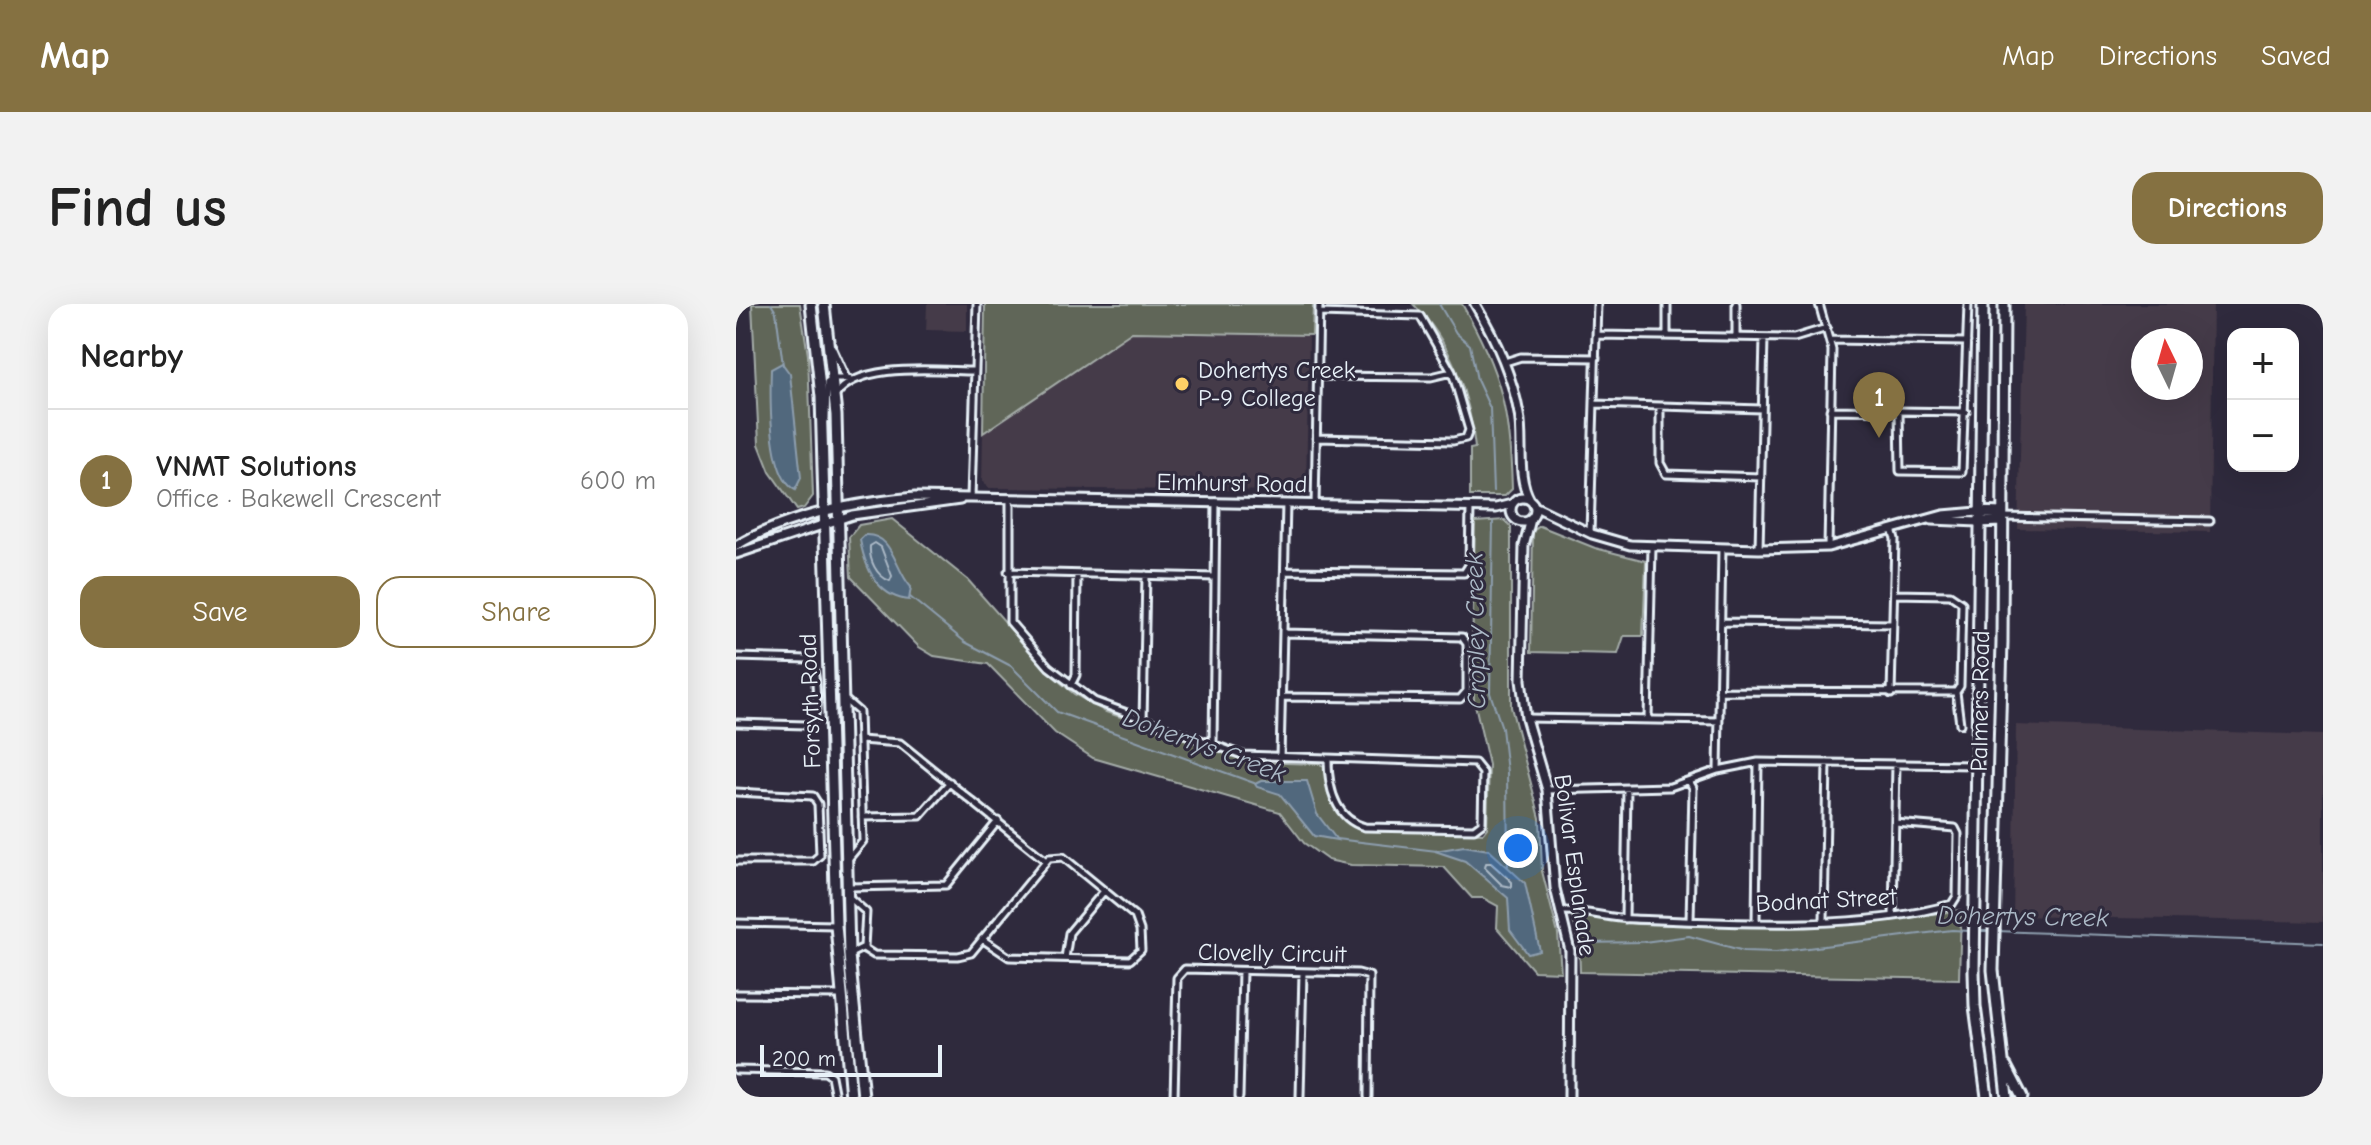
<!DOCTYPE html>
<meta charset="utf-8">
<style>
:root{--surface:#fff;--page:#f2f2f2;--text:#222;--muted:#767676;--line:#e0e0e0;--accent:#857141}
body{margin:0;font-family:"Comic Neue",sans-serif;background:var(--page);color:var(--text)}
.controls{position:absolute;right:24px;top:24px;display:grid;overflow:hidden;border-radius:16px;box-shadow:0 8px 32px #0002}
.controls button{width:72px;height:72px;display:grid;place-items:center;padding:0;border:0;border-bottom:2px solid var(--line);background:var(--surface);color:var(--text);font:40px sans-serif}
.compass{position:absolute;left:1395px;top:24px;width:72px;height:72px;border-radius:50%;background:var(--surface);box-shadow:0 8px 32px #0002;rotate:355deg}
.scale{position:absolute;left:24px;bottom:20px;width:182px;box-sizing:border-box;padding-left:8px;border:4px solid #e8f1f8;border-top:0;font-size:22px;line-height:28px;white-space:nowrap;color:#e8f1f8;-webkit-text-stroke:6px #2f2a3d;paint-order:stroke}
.you{position:absolute;left:782px;top:544px;width:28px;height:28px;margin:-20px;border:6px solid #fff;border-radius:50%;background:#1a73e8;box-shadow:0 0 0 12px #1a73e833}
.badge{display:grid;place-items:center;width:52px;height:52px;border-radius:50%;background:var(--accent);color:#fff;font-size:26px;font-weight:700}
.pin{position:absolute;translate:-50% -66px;filter:drop-shadow(0 2px 4px #0008)}
.pin::after{content:'';position:absolute;top:42px;width:28px;height:24px;background:inherit;clip-path:polygon(0 0,100% 0,50% 100%)}
.list{margin:0;padding:0;list-style:none}
h2{display:flex;justify-content:space-between;align-items:center;height:104px;margin:0;padding:0 32px;font-size:34px}
h2 small{font-size:26px;font-weight:400;color:var(--muted)}
.list li{display:grid;grid-template-columns:52px 1fr auto;gap:24px;align-items:center;box-sizing:border-box;height:144px;padding:0 32px;border-top:2px solid var(--line)}
.list b{display:block;font-size:30px;white-space:nowrap}
.list p{margin:0;font-size:26px;white-space:nowrap;color:var(--muted)}
.list em{font-size:26px;font-style:normal;color:var(--muted)}
.actions{display:flex;gap:16px;padding:24px 32px}
.actions a{flex:1;padding:18px 0;border:2px solid var(--accent);border-radius:24px;text-align:center;font-size:28px;color:var(--accent)}
.actions .main{background:var(--accent);color:#fff}
.map{position:relative;flex:none;width:1587px;height:793px;overflow:hidden;border-radius:24px}
header{display:flex;align-items:center;gap:48px;box-sizing:border-box;height:112px;padding:0 40px;background:var(--accent);color:#fff}
header strong{font-size:38px}
nav{display:flex;gap:44px;margin-inline-start:auto;font-size:28px}
.intro{display:flex;align-items:center;justify-content:space-between;box-sizing:border-box;height:192px;padding:0 48px}
h1{margin:0;font-size:56px}
.button{padding:20px 36px;border-radius:24px;background:var(--accent);color:#fff;font-size:28px;font-weight:700}
main{display:flex;gap:48px;padding:0 48px}
aside{flex:1;background:var(--surface);border-radius:24px;box-shadow:0 8px 32px #0002}
.map>svg:first-child{display:block}
.built{fill:#443a48;fill-rule:evenodd}
.green{fill:#606659;stroke:#a4aca8;stroke-width:2}
.water{fill:#51677d;stroke:#8d9eae;stroke-width:2}
.lines{fill:none;stroke-linecap:round;stroke-linejoin:round}
.shore{stroke:#acbac7;stroke-width:2}
.stream{stroke:#8d9eae;stroke-width:2}
.street-casing{stroke:#e8f1f8;stroke-width:11}
.secondary-casing{stroke:#e8f1f8;stroke-width:13}
.highway-casing{stroke:#e8f1f8;stroke-width:15}
.street{stroke:#2f2a3d;stroke-width:5}
.secondary{stroke:#2f2a3d;stroke-width:7}
.highway{stroke:#2f2a3d;stroke-width:9}
.poi-dot{fill:#ffd166;stroke:#2f2a3d;stroke-width:3}
.labels{text-anchor:middle;dominant-baseline:central;stroke-width:6;stroke-linejoin:round;paint-order:stroke}
.poi-label{font-size:24px;fill:#e8f1f8;stroke:#2f2a3d;text-anchor:start}
.street-label{font-size:24px;fill:#e8f1f8;stroke:#2f2a3d}
.water-label{font-size:26px;font-style:italic;fill:#acbac7;stroke:#2f2a3d}
</style>
<header>
<strong>Map</strong>
<nav><a>Map</a><a>Directions</a><a>Saved</a></nav>
</header>
<div class="intro"><h1>Find us</h1><a class="button">Directions</a></div>
<main>
<aside>
<h2>Nearby<small></small></h2>
<ul class="list">
<li><span class="badge">1</span><div><b>VNMT Solutions</b><p>Office · Bakewell Crescent</p></div><em>600 m</em></li>
</ul>
<div class="actions"><a class="main">Save</a><a>Share</a></div>
</aside>
<div class="map">
<svg width="1587" height="793" viewBox="0 0 1587 793">
<rect width="100%" height="100%" fill="#2f2a3d"/>
<filter id="ink" filterUnits="userSpaceOnUse"><feTurbulence type="fractalNoise" baseFrequency=".0125" numOctaves="2"/><feDisplacementMap in="SourceGraphic" scale="16" xChannelSelector="R" yChannelSelector="G"/><feConvolveMatrix kernelMatrix="1 2 1 2 8 2 1 2 1" color-interpolation-filters="sRGB"/></filter>
<g filter="url(#ink)">
<!-- built -->
<path class="built" d="M191,0h40v27l-41,-1z
M1288,0h189l-3,228 -192,-3zM1407,36h48v48h-48z
M396,28l177,3 -3,156 -318,-3 -6,-7 1,-48z
M1280,421l307,10v187l-310,-6z"/>
<!-- green -->
<path class="green" d="M16,0h48l8,51 5,141 -9,12 -7,2 -27,-38 -11,-28z
M249,0h328l-1,31 -180,-3 -149,101z
M677,0h49c39,68 48,107 50,185l-7,7h-35v-47l5,-1c-5,-54 -25,-108 -62,-144z
M156,215l76,61 84,95 22,19 32,18 146,50 68,2 4,3 14,47 19,15 126,4 4,-5 2,-63 -15,-65 -2,-46 3,-132 30,-2 6,7v180l29,111 2,53 16,63 3,38 -27,-1 -37,-43 1,-22 -15,-8h-11l-28,-31 -93,-2 -23,-5 -24,-17 -24,-31 -187,-54 -38,-25 -67,-69 -54,-8 -15,-9 -68,-70 -2,-40 10,-12z
M804,222l55,22 51,13 -3,75h-19l-6,18 -87,-2 2,-121z
M1225,606l-2,69 -379,-7 -1,-32 -7,-24c17,-7 46,7 65,8 109,2 216,3 324,-14z"/>
<!-- water -->
<path class="water" d="M46,59l8,11 11,104 -6,12c-27,-15 -25,-92 -24,-121z
M129,231c29,-1 29,34 46,52l-2,13c-32,-3 -44,-33 -49,-60z
M525,477h46l10,33 20,26 -23,-4 -34,-42 -23,-7 -2,-3z
M728,542l25,4 36,33 15,68 -12,3 -18,-24 -2,-32 -43,-37 -30,-10z"/>
<g class="lines">
<!-- shore -->
<path class="shore" d="M139,239l6,4 11,29 -2,5c-14,-5 -21,-21 -20,-35z
M750,559h5l21,19v5l-10,-2 -17,-17z"/>
<!-- stream -->
<path class="stream" d="M35,0l5,8 7,53
M703,0l17,29 14,12 7,35 13,28 3,84
M757,218l-3,171 12,35 5,44 1,94
M174,293l55,45 46,24 46,46 197,71
M600,535l101,12
M1240,627h14
M1260,627l327,12
M846,639l62,-1 45,-6 55,15 32,1 176,-22 18,1"/>
<!-- street casing -->
<g class="street-casing">
<path id="street" d="M1083,0l13,46 -4,197
M861,31l197,3 33,-10
M931,32v-32
M1000,33v-33
M1094,36l137,2
M96,43l14,31
M769,58l16,-5 75,1
M580,72l115,1 21,-5
M100,91c23,-34 103,-24 139,-24
M858,100l168,5
M924,102v57l6,11 95,3
M1094,106l136,2
M1163,107l1,60 62,1 6,-168
M90,115l1,-36 6,-4h16
M580,134l137,3 13,-3 3,-8 -17,-58 -32,-56 -101,-3
M235,194l6,-194
M274,195v123l39,45 45,34 148,54 233,8 8,10 -1,50 -8,6 -109,-2c-30,-8 -37,-40 -37,-68
M579,201l4,-201
M1265,213l209,4
M854,229l7,-229
M1023,245l5,-211
M550,267l178,2 5,-8 1,-57
M272,268l207,5
M1158,290l56,1 12,8 -2,83 -4,6 4,32
M985,318l172,2
M0,353l72,2c10,10 11,51 4,64l-6,2 -70,-2
M335,381l5,-10 1,-101
M983,387l237,1
M1155,390l4,-155 -3,-10
M546,393l178,2 7,-8v-47l-5,-7 -179,-4
M108,395l15,13 4,129 -14,17
M790,414l193,3
M912,415l4,-172
M407,417l3,-146
M124,436l40,3 146,118
M477,439l3,-241
M544,454l6,-254
M982,466l4,-221
M953,477l4,7 -3,133
M811,486l123,-3 48,-17 40,-8 218,3
M0,488l77,4 5,8 2,51 -7,6h-77
M126,513l58,-1 30,-34
M113,583l97,-2 52,-64
M113,593l17,15 -2,35 -14,7
M825,607c26,-1 48,8 73,8 94,4 228,12 318,-15l5,-8 1,-62 -3,-6 -60,-5
M1157,612l3,-152
M889,615l2,-130
M1088,616l3,-157
M1020,618l2,-160
M0,619l99,2
M127,644l11,7 84,1 13,-3 78,-95 14,-1 72,59 5,14 1,20 -11,10 -121,-3 -27,-18
M329,654l4,-25 35,-42
M0,690l104,1
M0,766l89,2 6,4 4,21
M438,793l3,-119 8,-9 173,4 11,3 -1,121
M503,793l3,-126
M564,793l3,-125"/>
</g>
<!-- secondary casing -->
<g class="secondary-casing">
<path id="secondary" d="M739,0c21,35 37,70 44,110 5,28 -3,62 11,86
M775 206a12 12 0 1 1 24 0a12 12 0 1 1-24 0Z
M798,202l58,28 38,11 129,4 69,-2 115,-32 35,-3
M795,215l-7,27 -3,134 5,38 21,72 8,98 15,63 -1,146
M1196,216l46,2
M0,242c51,-31 121,-44 179,-49l581,11 16,-4
M0,250l116,-39 108,-15"/>
</g>
<!-- highway casing -->
<g class="highway-casing">
<path id="highway" d="M75,0l10,93 15,528 15,172
M88,0l12,111 13,540 14,142
M1247,0l-9,667 1,35 12,91
M1268,0l-2,338 -9,328 14,127
M1242,208l23,1
M1242,218l23,-1
M1270,762l16,31"/>
</g>
<!-- street -->
<use href="#street" class="street"/>
<!-- secondary -->
<use href="#secondary" class="secondary"/>
<!-- highway -->
<use href="#highway" class="highway"/>
</g>
</g>
<!-- markers -->
<circle class="poi-dot" cx="446" cy="80" r="8"/>
<g class="labels">
<!-- poi labels -->
<g class="poi-label">
<text x="462" y="66">Dohertys Creek<tspan x="462" dy="28">P-9 College</tspan></text>
</g>
<!-- street labels -->
<g class="street-label">
<text transform="translate(496 179) rotate(1)">Elmhurst Road</text>
<text transform="translate(74 397) rotate(-92)">Forsyth Road</text>
<text transform="translate(1244 397) rotate(-89)">Palmers Road</text>
<text transform="translate(839 561) rotate(82)">Bolivar Esplanade</text>
<text transform="translate(1090 596) rotate(-3)">Bodnat Street</text>
<text transform="translate(536 649) rotate(1)">Clovelly Circuit</text>
</g>
<!-- water labels -->
<g class="water-label">
<text transform="translate(740 327) rotate(-91)">Cropley Creek</text>
<text transform="translate(468 442) rotate(20)">Dohertys Creek</text>
<text transform="translate(1287 613) rotate(1)">Dohertys Creek</text>
</g>
</g>
</svg>
<div class="controls">
<button>+</button>
<button>−</button>
</div>
<svg class="compass" viewBox="-18 -18 36 36"><path d="M0-13l5 13h-10z" fill="#e53935"/><path d="M0 13l5-13h-10z" fill="#767676"/></svg>
<div class="scale">200 m</div>
<div class="you"></div>
<div class="pin badge" style="left:1143px;top:134px">1</div>
</div>
</main>
